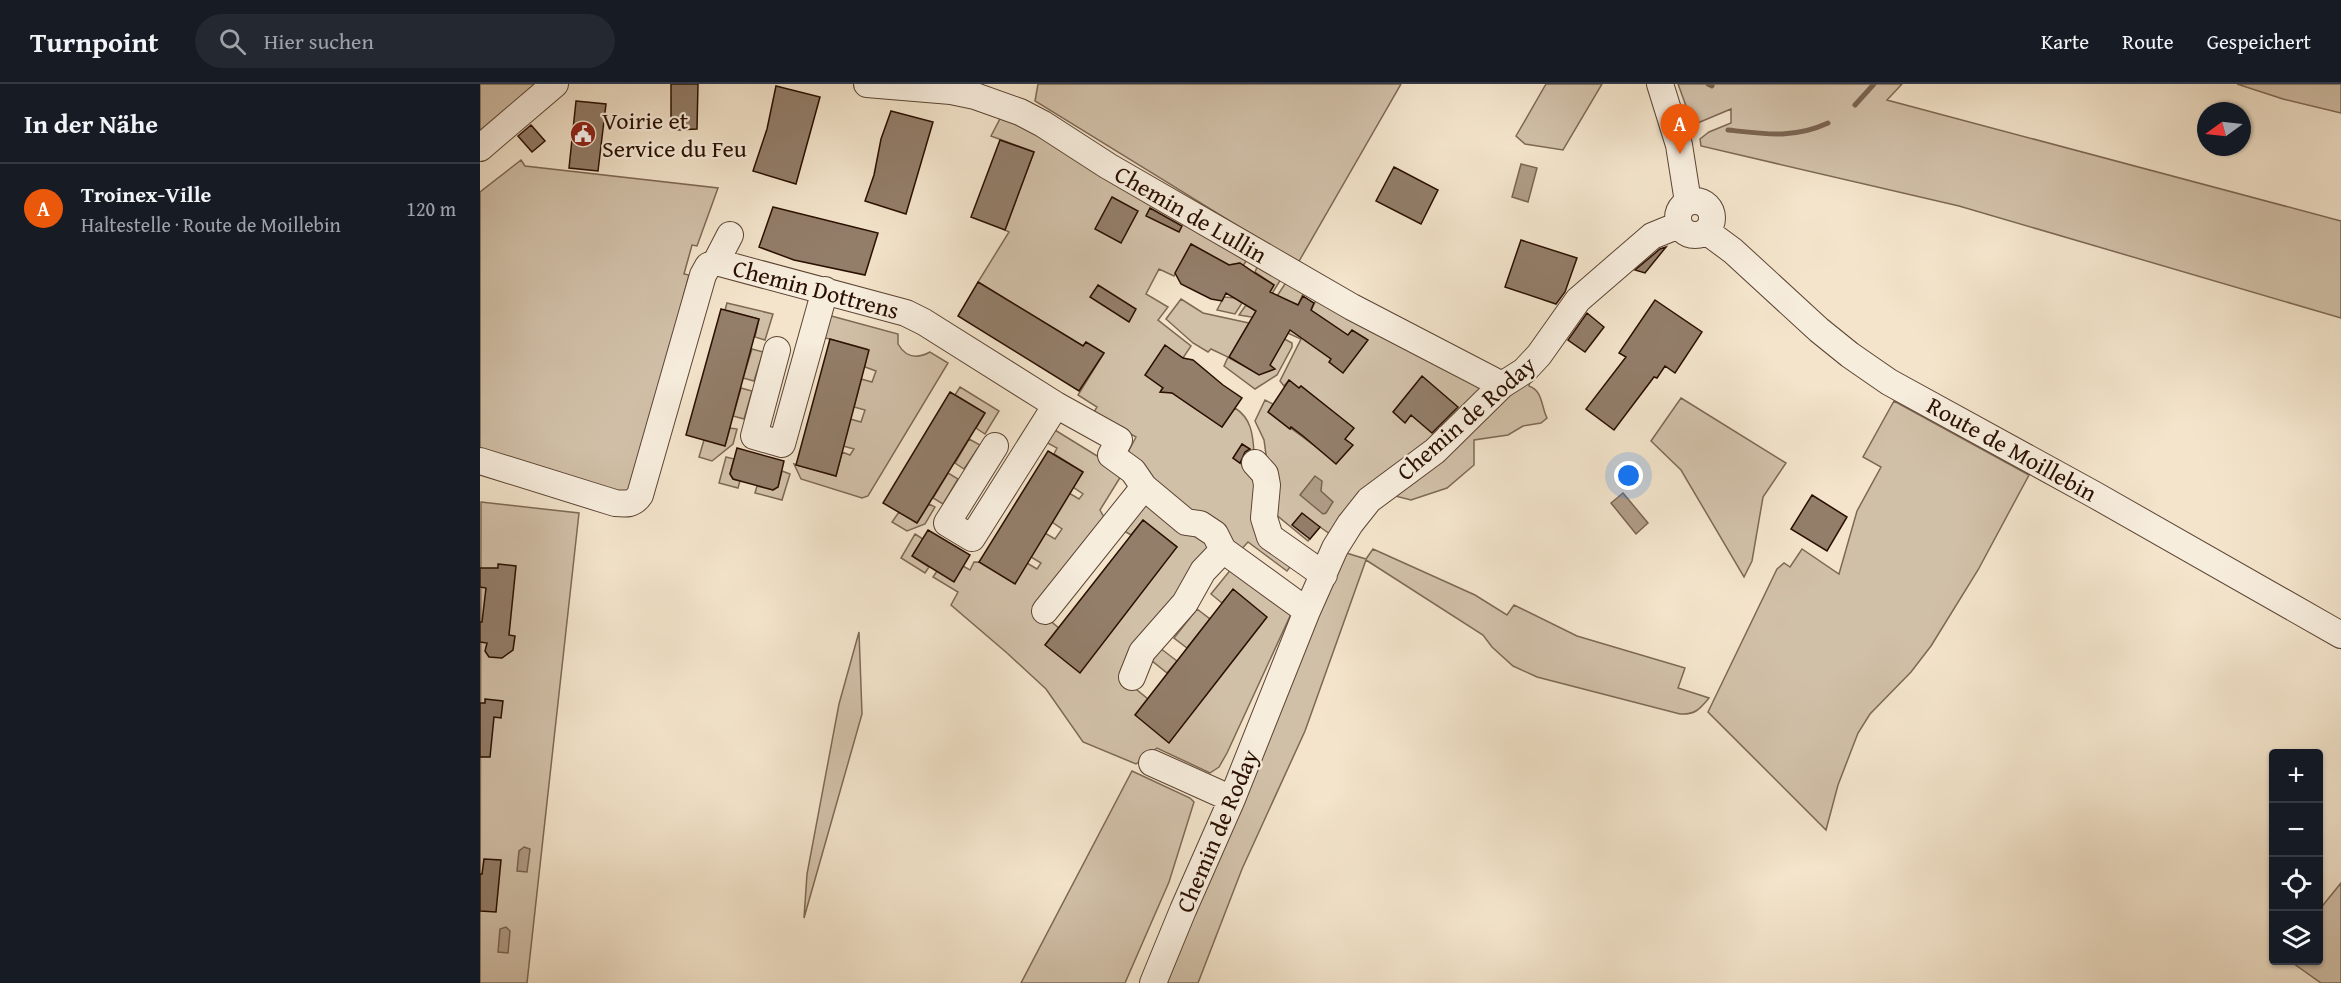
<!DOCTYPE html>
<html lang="de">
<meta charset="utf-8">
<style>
:root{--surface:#171b24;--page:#242831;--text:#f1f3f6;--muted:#9ea1a6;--line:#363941;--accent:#ea580c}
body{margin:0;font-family:"Gentium Book Plus",serif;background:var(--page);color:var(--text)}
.controls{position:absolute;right:18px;bottom:18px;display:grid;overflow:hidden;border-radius:6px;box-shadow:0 2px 4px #0004}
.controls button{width:54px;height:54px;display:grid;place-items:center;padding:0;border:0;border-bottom:2px solid var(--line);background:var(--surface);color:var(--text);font:30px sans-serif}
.compass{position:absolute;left:1717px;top:18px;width:54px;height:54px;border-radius:50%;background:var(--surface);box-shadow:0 2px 4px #0004;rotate:255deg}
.you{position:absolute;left:1149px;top:392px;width:21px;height:21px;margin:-15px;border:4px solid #fff;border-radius:50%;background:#1a73e8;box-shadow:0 0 0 9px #1a73e833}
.badge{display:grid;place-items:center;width:39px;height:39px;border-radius:50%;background:var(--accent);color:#fff;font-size:20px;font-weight:700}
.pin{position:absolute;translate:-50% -50px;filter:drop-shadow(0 2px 3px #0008)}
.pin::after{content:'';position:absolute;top:32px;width:21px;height:18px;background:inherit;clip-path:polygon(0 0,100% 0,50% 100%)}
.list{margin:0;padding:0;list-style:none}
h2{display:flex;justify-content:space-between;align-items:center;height:78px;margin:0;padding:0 24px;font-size:26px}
h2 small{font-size:20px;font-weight:400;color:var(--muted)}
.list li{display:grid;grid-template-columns:39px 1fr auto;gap:18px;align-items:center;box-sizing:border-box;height:90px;padding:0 24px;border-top:2px solid var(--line)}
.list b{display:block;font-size:22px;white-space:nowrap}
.list p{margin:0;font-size:20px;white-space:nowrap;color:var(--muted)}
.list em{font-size:20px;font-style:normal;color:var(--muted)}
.icon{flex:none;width:33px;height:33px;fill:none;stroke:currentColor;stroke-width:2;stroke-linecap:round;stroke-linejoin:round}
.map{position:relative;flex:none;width:1861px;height:899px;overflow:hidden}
header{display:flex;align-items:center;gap:36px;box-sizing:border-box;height:84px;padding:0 30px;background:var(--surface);border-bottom:2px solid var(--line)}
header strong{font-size:28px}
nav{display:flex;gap:33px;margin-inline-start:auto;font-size:21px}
.search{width:420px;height:54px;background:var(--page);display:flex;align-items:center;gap:15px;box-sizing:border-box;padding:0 21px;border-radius:33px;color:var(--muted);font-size:22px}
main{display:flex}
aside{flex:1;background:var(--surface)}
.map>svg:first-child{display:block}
.green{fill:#d1c0a8;stroke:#7e6854;stroke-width:1.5;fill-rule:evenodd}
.water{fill:#af9c86;stroke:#7a6450;stroke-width:1.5}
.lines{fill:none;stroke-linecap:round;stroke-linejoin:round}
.stream{stroke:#7a6450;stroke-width:5}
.building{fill:#937e6a;stroke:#2a0f00;stroke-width:1.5}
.minor-casing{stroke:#5c4433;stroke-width:28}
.minor{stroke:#f7eddd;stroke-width:26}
.labels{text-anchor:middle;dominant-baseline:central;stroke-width:4.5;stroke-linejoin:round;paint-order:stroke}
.poi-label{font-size:24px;fill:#2a0f00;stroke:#f7eddd;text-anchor:start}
.street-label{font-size:24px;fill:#2a0f00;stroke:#f7eddd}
</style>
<header>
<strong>Turnpoint</strong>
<div class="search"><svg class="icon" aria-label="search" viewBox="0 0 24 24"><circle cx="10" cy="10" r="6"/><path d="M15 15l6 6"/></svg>Hier suchen</div>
<nav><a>Karte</a><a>Route</a><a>Gespeichert</a></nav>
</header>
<main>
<aside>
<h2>In der Nähe<small></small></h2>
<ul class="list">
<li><span class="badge">A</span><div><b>Troinex-Ville</b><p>Haltestelle · Route de Moillebin</p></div><em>120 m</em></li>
</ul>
</aside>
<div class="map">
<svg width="1861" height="899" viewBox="0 0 1861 899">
<rect width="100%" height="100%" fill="#f3e4cb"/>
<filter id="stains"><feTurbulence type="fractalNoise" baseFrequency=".00333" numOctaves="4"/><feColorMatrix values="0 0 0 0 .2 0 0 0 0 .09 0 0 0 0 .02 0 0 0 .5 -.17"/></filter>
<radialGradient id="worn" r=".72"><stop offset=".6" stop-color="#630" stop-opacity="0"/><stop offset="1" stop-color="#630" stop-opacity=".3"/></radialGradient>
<!-- green -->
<path class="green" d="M0,0h60l-60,52z
M558,0h363l-103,179 -263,-162z
M1066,0h56l-39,66 -38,-6 -9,-8z
M1198,0h224l-15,16 454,121v97l-382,-112 -258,-60 -1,-7 9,-7 22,-9v-14l-38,16z
M1757,0h104v29l-58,-14z
M522,31l15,5 231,138 -5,8 -4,-3 -10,2 -38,-21 -17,32 -15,-7 -13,25 22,13 -10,13 33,26 -8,12 -18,-12v38l-4,6 11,3 50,34 13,-19c16,10 18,26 19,45l-12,-9 -9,14 22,16 38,89 -6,8 -39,-29 -10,11 -112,-97 10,-19 -42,-25 3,-5 -19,-12 26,-42 -18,-11 -3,4 -105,-64 31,-50 -4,-2 29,-78 -43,-16z
M41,76l4,6 193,22 -21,58 -5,-1 -8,29 5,1 -50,194 -7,20 -11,6 -141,-43v-260z
M778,181l23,14 -24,39 -18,-3 7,-10 11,7 17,-27 -19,-13z
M807,197l193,99v12l-150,142 -10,-7 -12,14 -34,-28 -10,-73 -9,-19 10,-21 8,4 -4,8 54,40 24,-29 -46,-37 -2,2 -10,-8 -5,6 -4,-5 21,-42 -20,-9 21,-1 14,-29 -13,-6 -5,11 -21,-9z
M744,213l11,1 7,5 -7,11 -18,-4z
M701,215l22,14 55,12 34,18v4l-15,28 -22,14 -31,-23 4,-9 -17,-8 -3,3 -15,-9 -27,-24zM768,242l33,19 -12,22 -16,4 -24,-13z
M247,219l46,11 -8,26 -10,-3 4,-18 -34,-9z
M344,230l74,20v10c8,14 19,15 32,8l18,11 -80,133 -6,2 -61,-19 -7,-15 42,12 6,-24 8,3 4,-6 -11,-3 7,-27 11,3 4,-12 -11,-3 7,-28 11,3 4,-11 -11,-4 2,-18 -49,-13z
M272,265l11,3 -9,29 -11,-3z
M1051,292l-2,10c14,5 12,20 18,32l-6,5 -18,3 -15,9 -34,5v25l-27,23 -36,12 -20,-5z
M480,303l39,24 -14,23 -9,-6 9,-15 -30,-18z
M261,304l11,3 -8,28 -11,-3z
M1201,314l105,65 -23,34 -11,64 -8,16 -63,-107 -30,-29z
M1414,317l135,74 -51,95 -47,76 -20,26 -41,42 -12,19 -20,52 -12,45 -118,-118 69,-143 7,-6 6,4 12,-18 37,25 18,-63 24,-44 -18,-10z
M570,343l70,43 1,6 -21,34 5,9 -57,100 11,9 118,-81 -34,-27 -12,15 -12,-7 23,-23 17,3 53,36 -81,141 17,14 21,43 97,-125 -33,-27 -11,13 -11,-9 21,-26 59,46 -64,139 -8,14 -9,6 -53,-25 -21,16 -53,-22 -37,-53 -39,-36 -56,-48 7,-13 -25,-15 4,-6 26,-5 7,4 4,-8 53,1 10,6 4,-6 -10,-6 14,-24 10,6 7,-10 -10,-7 17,-29 10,6 4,-5 -10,-7 10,-15 -29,-18 3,-6 -15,-8z
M250,344l7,1 -4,15 -21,17 -13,-4 5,-17 21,5z
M489,355l11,6 -16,24 -9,-6z
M246,373l8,2 -4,15 3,5 7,2 -2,7 -19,-5z
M302,387l8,3 -8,26 -27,-7 2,-7 16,4 5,-3z
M468,389l10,6 -15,25 -10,-6z
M1,418l98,11 -52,470h-47z
M449,420l6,3 -10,17 -18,7 -15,-9 7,-10 18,11z
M435,450l8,5 -9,14 1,5 14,9 -4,6 -24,-15z
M893,465l102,46 32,20 7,-10 63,31 108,32 -7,20 31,10c-9,11 -14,17 -29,16l-143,-37 -24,-11 -21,-19 -9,-12 -117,-75 -61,171 -63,138 -44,114h-38l183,-431 23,7z
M717,525l13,10 -23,29 -13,-10z
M379,548l3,82 -58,204 3,-44 32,-170z
M680,564l17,13 -10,12 -16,-13z
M652,687l58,27 4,4 -25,80 -44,101h-104z
M1861,799v100h-20l-31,-22 28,-1 1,-50z"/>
<!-- water -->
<path class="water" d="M1041,80l16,4 -9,34 -16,-5z
M835,392l7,5 -1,10 12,11 -7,11 -3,1 -23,-19z
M1143,409l25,30 -12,11 -25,-31z
M44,763l6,2 -3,23 -10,-1 2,-20z
M26,843l4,4 -2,22 -10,-1 2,-23z"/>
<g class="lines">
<!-- stream -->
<path class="stream" d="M1228,0l4,2
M1375,21l19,-21
M1248,46c36,4 66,9 100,-7"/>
</g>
<!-- building -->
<path class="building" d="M191,0h27l-1,45 -21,1 1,-12h-6z
M296,2l44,11 -24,87 -43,-13 14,-42z
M96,17l30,3 -8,67 -29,-3z
M411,27l42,11 -27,92 -41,-13 9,-26 7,-36z
M51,41l14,16 -13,11 -14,-16z
M520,56l34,12 -29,78 -34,-13z
M914,83l44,23 -17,34 -45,-23z
M632,113l26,14 -17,32 -26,-14z
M293,123l105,26 -13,42 -71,-15 -35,-13z
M670,124l32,18 -3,6 -33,-16z
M1041,156l56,18 -12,34 -9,12 -51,-17z
M711,160l38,21 11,-2 15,10 19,12 -4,7 28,13 5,-9 11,7 -3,7 37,25 4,-5 16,10 -25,33 -14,-11 2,-3 -41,-29 -20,35 5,4 -16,6 -30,-18 27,-46 -30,-18 -4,8 -11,-2 -30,-15 -6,-11z
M1186,163l-21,26 -10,-3 25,-21z
M498,198l105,64 3,-4 18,11 -25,38 -121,-75z
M618,201l38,24 -7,13 -39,-25z
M1175,216l47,32 -27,41 -10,-7 -8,12 -3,-1 -40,53 -28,-21 40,-52 -7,-4z
M241,225l38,10 -34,127 -39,-11z
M1107,229l17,14 -19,25 -17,-12z
M350,255l39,11 -33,126 -40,-11z
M685,261l18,13 10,2 30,25 19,13 -20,29 -50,-34 -12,-1 3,-4 -18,-13z
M942,292l36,31 -26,26 -21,-18 -6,8 -12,-11z
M809,296l10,8 2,-2 53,42 -9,11 8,6 -17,19 -33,-28 -12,-9 -1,2 -22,-17z
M470,308l35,21 -68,110 -34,-20z
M762,360l8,5 -5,3 -5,11 -7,-5z
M257,364l47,13 -6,26 -5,3 -40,-11 -3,-5z
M568,367l35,21 -68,112 -36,-22z
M1332,411l35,22 -20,34 -36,-22z
M822,429l18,14 -10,12 -18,-14z
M663,436l34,27 -97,126 -35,-28z
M448,446l42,25 -16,27 -42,-26z
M18,480l18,2 -7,69 6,1 -2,14 -11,8 -13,-1 -4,-6 2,-8 -7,-1v-20h2l4,-34 -6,-1v-19h18z
M753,505l34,28 -98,126 -34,-28z
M5,615l18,2 -2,17 -7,-1 -4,40h-10v-54h5z
M4,775l17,1 -5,52 -16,-1v-37h2z"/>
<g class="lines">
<!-- minor casing -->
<g class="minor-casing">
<path id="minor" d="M387,0l84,7 24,5 45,16 23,12 65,42 244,141 150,78
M1180,0l19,61 9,57
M0,64l75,-64
M1198 134a17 17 0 1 1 34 0a17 17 0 1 1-34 0Z
M1226,147l27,20 86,79 31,25 39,27 206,113 246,140
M236,178l14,-27
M297,266l-23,86 28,8 43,-154
M515,362l-48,77 25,15 84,-133
M0,377l135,42c11,1 18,2 25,-8l63,-220 5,-9 8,-4 190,51 18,9 132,83 63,35 -8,15 22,16 11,16
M775,379l10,11 2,11 -3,33 6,19 54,38
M743,466l84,61
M565,527l99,-124 42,35 14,2 15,10 8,16 -20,21 -18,32 -43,49 -10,25
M672,679l80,36
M673,899l30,-73 49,-111 75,-188 28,-63 15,-24 19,-24 66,-49 67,-66 22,-14 15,-16 39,-55 74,-64 27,-11"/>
</g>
<!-- minor -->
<use href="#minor" class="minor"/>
</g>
<!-- icons -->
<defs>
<g id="civic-disc" transform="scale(1.35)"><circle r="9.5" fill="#8f2418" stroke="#f7eddd"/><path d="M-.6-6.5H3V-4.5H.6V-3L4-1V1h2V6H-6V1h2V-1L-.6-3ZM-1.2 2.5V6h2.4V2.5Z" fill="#fff"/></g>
</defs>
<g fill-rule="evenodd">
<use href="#civic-disc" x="103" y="50"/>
</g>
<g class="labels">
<!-- poi labels -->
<g class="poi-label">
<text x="122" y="36">Voirie et<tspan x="122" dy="28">Service du Feu</tspan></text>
</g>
<!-- street labels -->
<g class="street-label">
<text transform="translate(711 130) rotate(30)">Chemin de Lullin</text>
<text transform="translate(336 205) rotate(15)">Chemin Dottrens</text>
<text transform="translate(986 334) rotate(-41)">Chemin de Roday</text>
<text transform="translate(1532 365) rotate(29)">Route de Moillebin</text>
<text transform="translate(737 747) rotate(-67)">Chemin de Roday</text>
</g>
</g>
<rect width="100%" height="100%" filter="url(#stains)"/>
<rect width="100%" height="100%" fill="url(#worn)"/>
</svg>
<div class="controls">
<button>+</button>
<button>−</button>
<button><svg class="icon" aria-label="locate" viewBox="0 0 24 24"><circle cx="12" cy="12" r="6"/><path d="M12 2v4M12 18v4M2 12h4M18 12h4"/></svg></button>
<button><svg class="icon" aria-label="layers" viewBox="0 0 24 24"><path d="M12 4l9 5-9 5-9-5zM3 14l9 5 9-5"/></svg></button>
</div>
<svg class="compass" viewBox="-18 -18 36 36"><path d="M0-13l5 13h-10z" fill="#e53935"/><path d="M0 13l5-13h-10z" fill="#9ea1a6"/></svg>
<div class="you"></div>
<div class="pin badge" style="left:1200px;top:70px">A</div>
</div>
</main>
